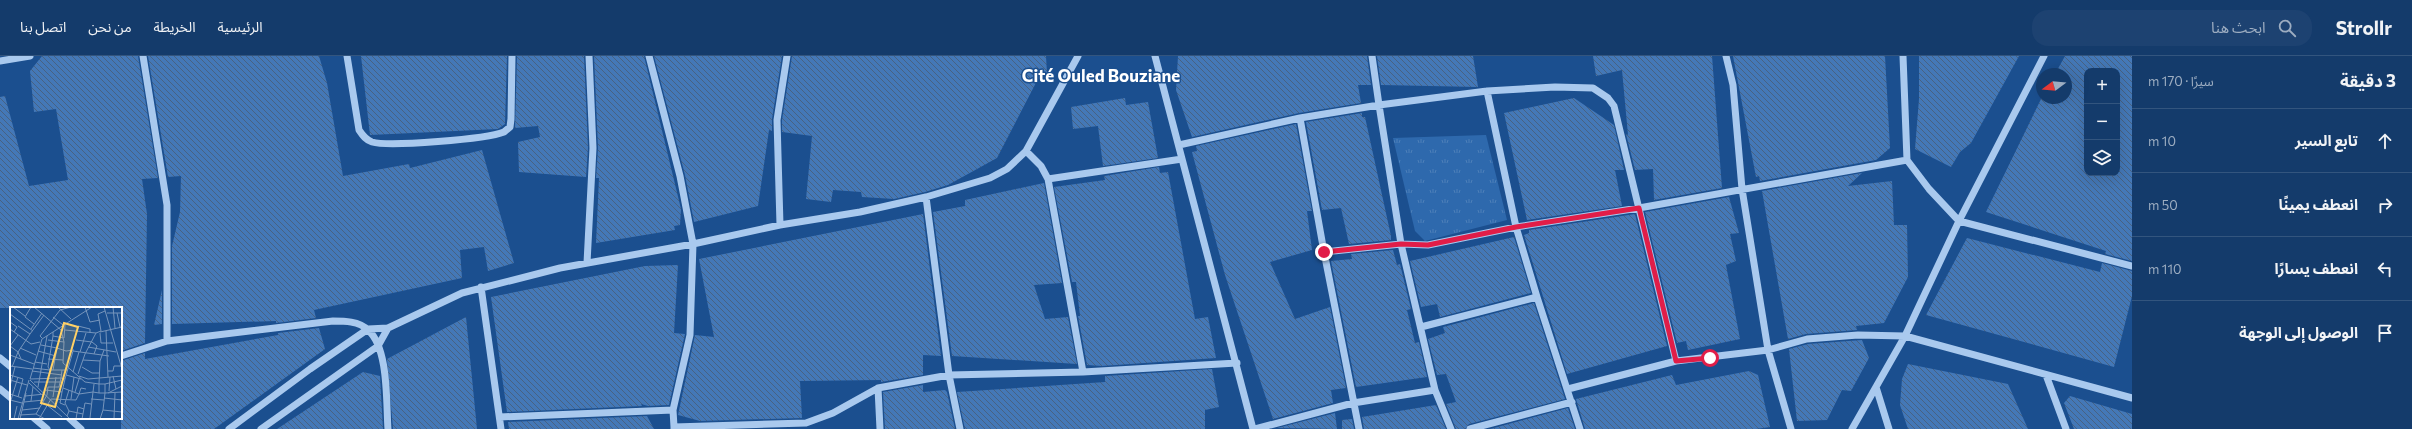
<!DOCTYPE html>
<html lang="ar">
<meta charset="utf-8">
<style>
:root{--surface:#143b6b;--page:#1d4271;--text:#f1f3f6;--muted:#9dadc1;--line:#33557e}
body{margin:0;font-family:Commissioner,"Noto Sans Arabic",sans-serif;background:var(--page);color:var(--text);direction:rtl}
.controls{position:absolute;right:12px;top:12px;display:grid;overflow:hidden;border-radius:8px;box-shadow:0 4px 16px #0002}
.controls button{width:36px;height:36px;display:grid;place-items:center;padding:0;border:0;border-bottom:1px solid var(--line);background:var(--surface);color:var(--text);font:20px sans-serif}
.compass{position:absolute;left:2036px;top:12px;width:36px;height:36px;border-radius:50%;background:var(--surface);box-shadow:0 4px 16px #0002;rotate:254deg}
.stop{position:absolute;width:12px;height:12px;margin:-9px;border:3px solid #e11d48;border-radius:50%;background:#fff}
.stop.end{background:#e11d48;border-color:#fff;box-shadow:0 1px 4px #0008}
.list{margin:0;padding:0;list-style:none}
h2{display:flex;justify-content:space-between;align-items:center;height:52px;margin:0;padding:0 16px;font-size:17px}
h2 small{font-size:13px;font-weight:400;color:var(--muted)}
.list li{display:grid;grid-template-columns:26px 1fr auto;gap:12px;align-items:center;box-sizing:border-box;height:64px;padding:0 16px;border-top:1px solid var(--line)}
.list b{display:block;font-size:15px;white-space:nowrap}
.list em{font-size:13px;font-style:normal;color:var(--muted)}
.icon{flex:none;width:22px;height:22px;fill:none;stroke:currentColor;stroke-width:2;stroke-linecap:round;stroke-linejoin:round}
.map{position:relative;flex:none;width:2132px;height:373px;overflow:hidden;direction:ltr}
header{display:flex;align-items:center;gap:24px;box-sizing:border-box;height:56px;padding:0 20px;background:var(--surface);border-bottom:1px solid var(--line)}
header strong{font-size:19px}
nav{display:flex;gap:22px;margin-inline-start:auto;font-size:14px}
.search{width:280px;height:36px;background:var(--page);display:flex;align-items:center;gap:10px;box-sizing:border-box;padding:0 14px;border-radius:16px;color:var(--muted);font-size:15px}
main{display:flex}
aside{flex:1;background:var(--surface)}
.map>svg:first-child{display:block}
.park{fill:url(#park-tufts)}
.building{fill:url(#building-back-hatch);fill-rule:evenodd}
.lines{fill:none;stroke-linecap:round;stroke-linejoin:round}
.minor{stroke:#a9c9ee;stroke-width:7}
.route{stroke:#e11d48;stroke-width:5}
.labels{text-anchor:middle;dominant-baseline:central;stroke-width:3;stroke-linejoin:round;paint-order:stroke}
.quarter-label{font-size:17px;font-weight:bold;fill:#fff;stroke:#1b4f8f}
.inset-road{fill:none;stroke:#7695bc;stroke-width:1}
.view{fill:#ffd166;fill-opacity:0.15;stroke:#ffd166;stroke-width:2}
.inset-edge{fill:none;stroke:#fff;stroke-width:2}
</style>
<header>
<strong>Strollr</strong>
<div class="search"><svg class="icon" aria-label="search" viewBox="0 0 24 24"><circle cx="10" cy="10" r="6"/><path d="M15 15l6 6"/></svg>ابحث هنا</div>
<nav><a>الرئيسية</a><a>الخريطة</a><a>من نحن</a><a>اتصل بنا</a></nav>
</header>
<main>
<aside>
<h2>3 دقيقة<small>سيرًا · 170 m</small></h2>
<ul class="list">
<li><svg class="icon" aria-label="ahead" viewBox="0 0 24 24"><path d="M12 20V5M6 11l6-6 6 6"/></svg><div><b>تابع السير</b></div><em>10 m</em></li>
<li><svg class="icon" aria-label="right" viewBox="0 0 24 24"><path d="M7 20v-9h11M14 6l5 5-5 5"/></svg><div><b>انعطف يمينًا</b></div><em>50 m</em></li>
<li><svg class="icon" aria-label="left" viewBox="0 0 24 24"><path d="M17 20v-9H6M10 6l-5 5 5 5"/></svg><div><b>انعطف يسارًا</b></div><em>110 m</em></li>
<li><svg class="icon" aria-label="arrive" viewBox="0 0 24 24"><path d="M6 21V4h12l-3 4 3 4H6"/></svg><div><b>الوصول إلى الوجهة</b></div></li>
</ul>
</aside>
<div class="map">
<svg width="2132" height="373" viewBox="0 0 2132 373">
<defs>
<pattern id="park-tufts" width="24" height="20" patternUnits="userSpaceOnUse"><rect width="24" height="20" fill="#2e69ad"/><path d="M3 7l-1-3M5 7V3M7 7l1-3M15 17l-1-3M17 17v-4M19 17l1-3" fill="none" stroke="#4d80b9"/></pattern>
<pattern id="building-back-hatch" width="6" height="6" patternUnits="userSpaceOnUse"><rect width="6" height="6" fill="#4478b7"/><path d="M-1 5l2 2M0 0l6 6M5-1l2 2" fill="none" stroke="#486282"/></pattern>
</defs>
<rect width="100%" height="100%" fill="#1b4f8f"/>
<!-- park -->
<path class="park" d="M1486,79l21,85 -82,21 -10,-10 -22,-93z"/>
<!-- building -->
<path class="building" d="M42,0h96l20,122 -16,1 5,35 -2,129 -24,8v-43h-121v-211l5,-1 24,90 39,-6 -12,-71 -22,3 -4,-41z
M148,0h171l8,27 16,93 66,-12 1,4 72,-18 32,113 -26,8 -4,-24 -24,3 2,28 -148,32 2,8 -40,5v-2l-104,3v-78l8,-34 1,-36 -13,1z
M361,0h146l-2,68 -7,5 -128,6z
M517,0h67l4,92 -2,29 -67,-5 -1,-30 22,-5 -2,-11 -23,2z
M594,0h50l37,153 -1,16 -6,1 1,4 -79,13 3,-65h-3l2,-30z
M654,0h128l-10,63v12l-3,-1 -11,76 -64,16 -9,-47z
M792,0h254l1,17 -8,4 -42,81 -49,27 -23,7 -31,7 -32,-2 -1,-5 -28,-2 -2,12 -25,-3 6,-63 -30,-4v-12z
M1178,0h189l4,29h-13l3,18 -62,10 -107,24 -16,-47z
M1377,0h96l5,31 -97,-2z
M1593,0h119l10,132 -68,12 -1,-31 -18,1 -9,-36 2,1 -6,-65 -26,6z
M1733,0h152l5,92 -14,12 -116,21 -1,-5 -3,1z
M1919,0h100l-48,87 -11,9 -9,15 -36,-18 4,-50z
M2065,0h67v205l-27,-7 1,-3 -120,-39 56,-115 24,1v-24h-11zM2087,15h30v102h-30z
M1125,42l1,7 22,-3 10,56 -55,8 -5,-40 -25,3 -2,-22z
M1574,42l40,27 10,45h-9l7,36 -95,14 -23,-107z
M1362,57v4h3l26,119v4l-42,4 -8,-36 -19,2 -16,-88z
M1296,68l16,87h-5l5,39 -42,12 25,57 35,-12 16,81 -15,2 2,13 -60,16 -48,-144 -33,-123 5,-1 -1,-5z
M1159,111l1,6 8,-1 27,147 13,-2 8,41 -114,8 -15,-1 -9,-49h2l-4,-34h-4l-18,-95 51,-7 -1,-4z
M1862,117l-14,13 44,-5 2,44h13l1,52 -24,46 -28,3 1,4 -51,4 -18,5 -26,-148z
M1044,127l18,100 -28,2 11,34 23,-2 9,47 -125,-8 -19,-144 32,-6v-6z
M1729,141l10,36 -9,1 6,27 -10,4 14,74 -52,11 -2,-9 -9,2 -32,-131z
M923,158l18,142 -18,-1v20l-42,7v-2l-81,1 2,37 -102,3 -22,-6 17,-80 19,2 -15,-78z
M1635,158l32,132 -100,28 -43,-139 5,-2v-3z
M1514,181l17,56 -91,24 -3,-13 -16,3 -11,-46z
M1967,182l133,34 2,-9 30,8v25l-18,71 -188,-52z
M1393,194l4,15 3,-1 11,45 -4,1 8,33 4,-1 8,35 -71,10 -25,-126 21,-2 -1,-5z
M678,209l-4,68 11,1 -16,71 -21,1 -7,-2 1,2 -135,6 -16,-115 154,-31z
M162,234v34l-8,1z
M1534,247l31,96 -96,25 -4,5h-9l-10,-25 10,-2 -10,-28 -9,1 -9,-36 17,-6 -2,-6z
M466,261l11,112h-84l-6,-70z
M319,272l6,21 -111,80h-93v-68l24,-8v6l133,-24v-2z
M1862,284l7,18 -18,33 -9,-1 -15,30 -30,1 -8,-72 19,-5z
M1908,308l100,20 20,45h-120l-8,-24 2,-26z
M1212,313l7,38 -14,3v19h-240l-8,-37 148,-10v-6z
M1749,315l9,4 12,52 -14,2h-171l-9,-30 96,-24 4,10z
M363,316l17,4 3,53h-106z
M923,329v7l22,-2 2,2 8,37h-70l-2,-37z
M2070,340l62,18v15h-58l-10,-26z
M1436,349l10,24h-82l-2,-12z
M1568,352l7,21h-85z
M1335,357l2,16 -60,-1z
M647,360l7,13h-145l-1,-7z
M1352,363l2,10h-12v-9z"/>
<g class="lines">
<!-- minor -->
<path class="minor" d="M143,0l24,149v136
M347,0l12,74c4,6 7,10 13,12 17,5 115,-3 132,-10l6,-5 1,-8 1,-63
M649,0l31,120 13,68 -3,91 -17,75 1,17
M1155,0l98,373
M1726,0l7,29 9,104 26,161 23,79
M1903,0l4,104 22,29 30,32 173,45
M0,5l30,-5
M1487,35l29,136 21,70 43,132
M1300,62l24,134 35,177
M1179,89l121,-27 79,-13 -7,-49
M1026,95l15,15 7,13 35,193
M1048,123l134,-20
M926,141l23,178 11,54
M780,169l-3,-105 10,-64
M1324,196l77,-8 27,1 88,-18 123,-19 268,-48
M587,207l6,-115 -4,-92
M481,231l20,142
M1421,271l116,-30
M121,300l46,-15 166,-20c11,0 26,0 35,9 21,18 18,73 20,99
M0,302l11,9
M2046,319l20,54
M1876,331l13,42
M878,332l2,41
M0,333l11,9
M1568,333l108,-28
M500,361l173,-7
M34,362l13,11
M69,362l12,11
M229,373l81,-60 58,-40 20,-1 74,-35 98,-25 133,-24 87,-19 80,-13 66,-15 64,-19 17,-9 19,-18 52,-95
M261,373l117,-83 10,-18
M674,373v-2l132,-4 27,-10 45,-25 71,-13 134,-3 154,-9
M1255,373l98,-26 82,-13
M1451,373l-16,-39 -34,-146 -22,-139 108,-14 68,-4 38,1 15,10 6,8 62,255 92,-11 39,-11 51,-4 47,1 227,62
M1470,373l102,-27
M1852,373l53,-93 54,-115 85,-165"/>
</g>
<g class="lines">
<!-- route -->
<path class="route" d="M1324,196l77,-8 27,1 88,-18 123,-19 37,153 34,-3"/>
</g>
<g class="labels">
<!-- quarter labels -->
<g class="quarter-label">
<text x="1101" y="19">Cité Ouled Bouziane</text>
</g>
</g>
<!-- overview -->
<g transform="translate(10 251)">
<rect width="112" height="112" fill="#1b4f8f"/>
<path class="inset-road" d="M3,0l12,9M21,0l-6,10 9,7M24,0l27,23 3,12 -1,21 22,19 14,2 1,-23 4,-11M48,0l13,12M75,0l5,15 10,-2M94,0l18,62M103,0l2,21M97,6h15M107,6l3,14M0,7l23,17M43,10l10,8M0,15l7,5 -3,5M8,19l12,8 14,-19M0,22l21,15 9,-2M21,22l11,-16M55,23l31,3M96,24l2,46M43,25v4l11,2 1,-13M67,25l1,-6 12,3v4M90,25l22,-5M90,26l1,10h12M43,29l-5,31 2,3h18M32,31l-2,-2 20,-26 11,-3M38,33l16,2M66,33l16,2 5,4 -3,8M31,38l16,3 -4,22M0,39l8,6 12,-18M0,39l8,-11M78,40l28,5M10,41l16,7M47,41l9,3 8,-1M28,44l18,5M70,45l6,-19M0,48l24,9M38,52l15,1M73,53l17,1M25,55l12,2M0,59l22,3M2,60l6,-15 3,7M72,60l10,6h7M23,61l17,2M52,63l-1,8 4,1 8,-28 36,5M22,64l30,4M98,64h5l1,-5h7M63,65l6,-20M68,67l7,-20 11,-21 5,-2 -3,-17 7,-3M0,68l13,4 -5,18M56,68l15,4M69,69l9,3 34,-3M103,69l3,13M20,72l12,-40 50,-32M20,72l31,-1 -2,9h-11l-1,8 -11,19 9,5M0,73l17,5M20,73l40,39M24,75h27M19,76l12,11M95,77l17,-4M0,79l5,-19M28,80l9,-51M53,81l16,6 2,-6 5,1M35,83l17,2 -2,11 5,2M99,84l1,-14M52,85l3,-13M65,85l4,-13M98,86l14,-7M0,87l12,4M15,89l20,-2M43,90l3,-20M94,91l18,2M61,92l3,-22M81,92l13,1M0,93l12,3M1,93l7,-23M21,94l2,-14M14,95l20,-2M37,98l15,12M12,103l18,-2M93,103l2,-17 17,-1M59,104l14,3M10,108l16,-1M57,109l2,-5 -4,-8 4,-13M80,111l3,-26 6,1v-9h6v9h-6M4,112l3,-13M8,112l11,-39M10,112l6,-26M29,112l12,-20 25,1 3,-6 14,-2 1,-8M66,112l2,-12 6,2M72,112l3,-16 6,1M90,112l3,-9 19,2M104,112l1,-26"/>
<path class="view" d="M54,16l14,4 -23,80 -14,-4z"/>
<rect width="112" height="112" class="inset-edge"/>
</g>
</svg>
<div class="controls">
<button>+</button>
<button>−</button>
<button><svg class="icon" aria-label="layers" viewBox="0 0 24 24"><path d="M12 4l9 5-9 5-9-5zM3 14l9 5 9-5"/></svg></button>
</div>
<svg class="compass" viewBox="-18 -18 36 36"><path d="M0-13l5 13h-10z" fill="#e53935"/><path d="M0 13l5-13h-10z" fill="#9dadc1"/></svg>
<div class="stop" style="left:1710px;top:302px"></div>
<div class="stop end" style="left:1324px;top:196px"></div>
</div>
</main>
